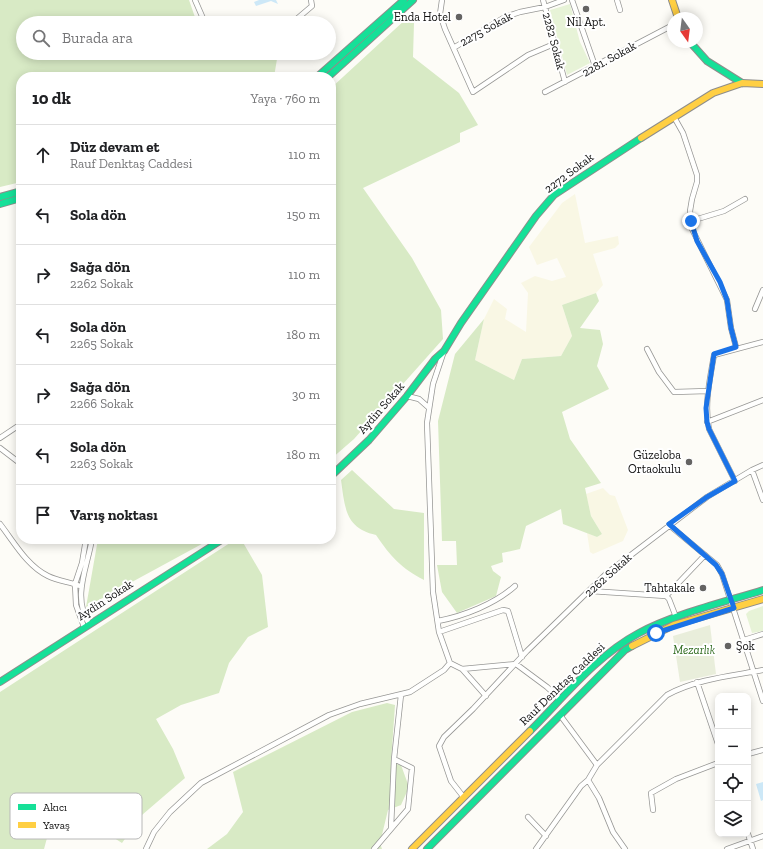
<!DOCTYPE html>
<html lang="tr">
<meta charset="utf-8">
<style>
:root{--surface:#fff;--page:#f2f2f2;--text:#202124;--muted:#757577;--line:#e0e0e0}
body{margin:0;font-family:"Zilla Slab",serif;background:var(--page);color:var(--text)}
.controls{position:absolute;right:12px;bottom:12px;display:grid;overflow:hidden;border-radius:8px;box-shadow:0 2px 10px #0003}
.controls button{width:36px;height:36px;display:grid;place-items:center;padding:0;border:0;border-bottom:1px solid var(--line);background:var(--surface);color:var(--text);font:20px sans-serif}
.compass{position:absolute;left:667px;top:12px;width:36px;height:36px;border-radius:50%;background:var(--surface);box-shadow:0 2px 10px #0003;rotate:166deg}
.stop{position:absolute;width:12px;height:12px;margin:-9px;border:3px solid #1a73e8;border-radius:50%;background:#fff}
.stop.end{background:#1a73e8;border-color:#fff;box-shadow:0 1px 4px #0008}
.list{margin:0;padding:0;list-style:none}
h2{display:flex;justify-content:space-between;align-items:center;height:52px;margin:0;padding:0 16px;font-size:17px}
h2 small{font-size:13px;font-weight:400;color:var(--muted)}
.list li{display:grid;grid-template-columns:26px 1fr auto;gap:12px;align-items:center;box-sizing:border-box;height:60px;padding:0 16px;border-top:1px solid var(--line)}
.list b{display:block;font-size:15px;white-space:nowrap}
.list p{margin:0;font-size:13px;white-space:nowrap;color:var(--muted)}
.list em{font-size:13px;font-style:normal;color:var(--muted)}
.icon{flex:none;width:22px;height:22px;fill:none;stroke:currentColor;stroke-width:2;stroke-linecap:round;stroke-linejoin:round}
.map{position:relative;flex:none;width:763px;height:849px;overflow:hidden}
.search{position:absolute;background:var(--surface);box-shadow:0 2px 10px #0003;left:16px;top:16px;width:320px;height:44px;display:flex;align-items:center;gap:10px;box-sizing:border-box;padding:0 14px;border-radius:22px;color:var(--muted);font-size:15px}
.panel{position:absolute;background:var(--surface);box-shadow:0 2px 10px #0003;left:16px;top:72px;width:320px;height:472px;border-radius:16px}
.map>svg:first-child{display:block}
.farmland{fill:#f9f7e4}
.green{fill:#e7f3d7}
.forest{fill:#d8eac5}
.cemetery{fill:#e9eedb}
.water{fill:#cde8f7}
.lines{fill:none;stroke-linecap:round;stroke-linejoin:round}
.street-casing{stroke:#979795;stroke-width:6}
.fast-casing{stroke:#8e8d8b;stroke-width:8}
.slow-casing{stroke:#8e8d8b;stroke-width:8}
.street{stroke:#fffffe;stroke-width:4.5}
.fast{stroke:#16e098;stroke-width:6}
.slow{stroke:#ffcf43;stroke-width:6}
.route{stroke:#1a73e8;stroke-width:5}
.poi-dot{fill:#646362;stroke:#fff;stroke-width:1.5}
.labels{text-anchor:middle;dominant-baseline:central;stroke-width:4;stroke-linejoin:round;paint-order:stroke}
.poi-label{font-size:12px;fill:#111;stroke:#fff;text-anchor:end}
.street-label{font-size:12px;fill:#111;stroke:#fff}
.park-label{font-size:12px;font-style:italic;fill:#2f6b1f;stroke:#fff}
.key{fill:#fff;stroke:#b8b8b8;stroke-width:1}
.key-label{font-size:11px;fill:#111}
</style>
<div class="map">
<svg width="763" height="849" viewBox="0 0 763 849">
<rect width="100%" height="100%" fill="#fdfcf7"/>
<!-- farmland -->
<path class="farmland" d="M575,194l10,49 33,-7 1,8 -4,4 -22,6 10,31 -7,8 -34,12 10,31 -11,20 -39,3 -8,21 -39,-20 9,-41 10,-20 13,10 -2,10 21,13 2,-39 -7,-10 14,-7 17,5 14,-4 -9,-19 -20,7 -8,-18 33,-44z
M603,488l7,7 5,1 13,34 -5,11 -30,13 -3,-2 -3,-19 10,4 5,-3 -11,-18 -5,-22z"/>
<!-- green -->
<path class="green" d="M570,4l10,38 10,21 -23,12 -17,-65z
M763,606v25l-11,2 -6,-19 3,-3z"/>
<!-- forest -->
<path class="forest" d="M0,0h189l8,23h-174v30h201l4,2 50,-2 -4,24h-253v105l-21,5z
M406,19l8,4 -1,34 46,36 19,32 -18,8v9l-97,46 49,70 29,52 2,29 -89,100 -23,20v-371z
M596,293l3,8 -19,27 20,2 3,14 -6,22 12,23 -47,23 8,27 31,44 -16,5 6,28 11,18 -5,3 -34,-13 -2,-15 -35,17 -6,23 -18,4 1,9 -12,4 2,5 8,6 -5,19 -39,17 -15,-21 -5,-27h20l-1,-24h-14l-4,-120 17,-67 29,-35 -9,41 39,20 8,-21 39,-3 11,-20 -10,-31z
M352,470l42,39 30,4v67c-23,-12 -33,-23 -48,-45 -31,-7 -31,-27 -35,-55z
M98,539h113l-125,68z
M236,539h5l21,36 6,52 -20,10 -19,26 -10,30 -38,12 -25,14 17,30 12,29 -43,37 -20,28 -49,-31 -23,15 -6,22h-44v-157z
M387,703l8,2 -4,58 10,2 8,22 -8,18 -13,5 -8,33 2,6h-175l20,-15 16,-22 -10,-40 119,-60z"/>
<!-- cemetery -->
<path class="cemetery" d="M710,625l6,49 -36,8 -7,-46z"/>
<!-- water -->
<path class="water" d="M259,0h17l2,4 -7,-3 -15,5 -2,-4z
M763,782v18l-2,1 -5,-17z"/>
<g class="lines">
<!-- street casing -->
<g class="street-casing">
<path id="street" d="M195,0l10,23
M442,0l-2,14 5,15 28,63 55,-37 26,-11
M543,0l22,82
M572,0l23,66
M617,0l3,10
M292,23l20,-17 -1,-6
M455,47l50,-30 15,-5 25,-5 19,-7
M545,92l128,-67
M674,117l9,16 14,42v7l-5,17 -2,12 2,18 35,71 4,28 5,19
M691,221l33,-10 21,-12
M755,309l8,-19
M647,349l12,23 15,20 34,-1
M407,396l12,3 9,8
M707,422l56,-22
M0,438l21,-14
M0,448l21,16
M752,470l11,30
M735,481l-26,-52c-5,-25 1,-50 5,-74l49,-13
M0,524c14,18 27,42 48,52 10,5 22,6 32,10
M669,525l48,40 5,9 41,127
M590,591l76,5 3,3 7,18
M666,596l39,-41
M438,621c26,-5 57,-17 77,-35
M89,624c-17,-28 -2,-55 3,-85
M84,627l-8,-22 -1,-21 7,-21 4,-24
M439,632l64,-22 5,1 14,46
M744,640l19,-6
M450,663l12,6 54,-5 31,23 12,11v3
M462,669l24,27
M697,682l21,62
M560,715l37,50
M748,754l15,-4
M588,780l11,18 14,34 12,17
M462,799v-4l-11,-14 -12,-35 5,-9 29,-28 54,-58 79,-77 101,-77 45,-27 11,-5
M653,810l-2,-17 25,-14 42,-16
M528,817l18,19
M391,828l3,-69
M748,834l5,15
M146,849l8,-17 16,-20 31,-29 128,-68 31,-11 50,-12 34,-22 6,-7 -11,-31 -6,-40 -6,-169 6,-39 11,-33
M374,849l34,-40 4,-41 -18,-9 7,-64
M536,849l45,-63 7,-6 9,-15 70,-70c29,-16 64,-19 96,-25
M727,849l36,-13"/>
</g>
<!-- fast casing -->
<g class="fast-casing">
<path id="fast" d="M690,42l17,19 35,22
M317,77l87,-77
M328,77l85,-77
M0,197l21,-6
M0,204l21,-6
M331,476l38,-36 38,-44 28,-37 9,-8 17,-28 75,-107 18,-21 87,-57
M0,682l223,-143
M530,731c34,-34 66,-75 109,-98 35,-19 86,-31 124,-43
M427,849l198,-199 7,-4"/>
</g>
<!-- slow casing -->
<g class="slow-casing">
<path id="slow" d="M672,0l6,18
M641,138l72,-45 29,-10 21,1
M632,646l42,-21 89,-26
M412,849l118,-118"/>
</g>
<!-- street -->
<use href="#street" class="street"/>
<!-- fast -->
<use href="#fast" class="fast"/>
<!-- slow -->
<use href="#slow" class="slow"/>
</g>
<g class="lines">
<!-- route -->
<path class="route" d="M656,633l78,-25 -12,-34 -6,-9 -47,-41 38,-27 28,-16 -26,-52 -2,-7 -1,-14 8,-54 22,-7 -5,-19 -4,-28 -7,-18 -23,-41 -6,-20"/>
</g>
<!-- markers -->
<g class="poi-dot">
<circle cx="586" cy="9" r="4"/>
<circle cx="459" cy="17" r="4"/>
<circle cx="689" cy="462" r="4"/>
<circle cx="703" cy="588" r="4"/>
<circle cx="728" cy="646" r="4"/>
</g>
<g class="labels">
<!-- poi labels -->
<g class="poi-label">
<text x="451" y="17">Enda Hotel</text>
<text x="586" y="22" text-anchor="middle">Nil Apt.</text>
<text x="681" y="455">Güzeloba<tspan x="681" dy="14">Ortaokulu</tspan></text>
<text x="695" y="588">Tahtakale</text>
<text x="736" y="646" text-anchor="start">Şok</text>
</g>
<!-- street labels -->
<g class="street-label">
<text transform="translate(486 29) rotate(-29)">2275 Sokak</text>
<text transform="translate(554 41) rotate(75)">2282 Sokak</text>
<text transform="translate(609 59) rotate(-29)">2281. Sokak</text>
<text transform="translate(569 173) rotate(-37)">2272 Sokak</text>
<text transform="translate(381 408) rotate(-49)">Aydin Sokak</text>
<text transform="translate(608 575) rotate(-42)">2262 Sokak</text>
<text transform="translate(105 600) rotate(-33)">Aydin Sokak</text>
<text transform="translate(562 684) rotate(-44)">Rauf Denktaş Caddesi</text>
</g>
<!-- park labels -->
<g class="park-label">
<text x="694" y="650">Mezarlık</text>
</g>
</g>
<!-- legend -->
<rect x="10" y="793" width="132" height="46" rx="6" class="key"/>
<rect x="18" y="804" width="18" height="6" fill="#16e098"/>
<rect x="18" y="822" width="18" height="6" fill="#ffcf43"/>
<g class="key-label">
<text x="43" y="811">Akıcı</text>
<text x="43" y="829">Yavaş</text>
</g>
</svg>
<div class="controls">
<button>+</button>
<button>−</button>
<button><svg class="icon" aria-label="locate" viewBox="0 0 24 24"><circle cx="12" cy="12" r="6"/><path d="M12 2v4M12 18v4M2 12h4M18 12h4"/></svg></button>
<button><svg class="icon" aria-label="layers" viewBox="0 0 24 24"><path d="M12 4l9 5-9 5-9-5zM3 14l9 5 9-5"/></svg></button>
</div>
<svg class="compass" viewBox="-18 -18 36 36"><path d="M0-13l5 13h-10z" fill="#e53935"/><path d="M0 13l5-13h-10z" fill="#757577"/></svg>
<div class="stop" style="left:656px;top:633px"></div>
<div class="stop end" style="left:691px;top:221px"></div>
<div class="search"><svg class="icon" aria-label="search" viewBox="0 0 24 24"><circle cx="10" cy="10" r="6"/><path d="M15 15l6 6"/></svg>Burada ara</div>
<section class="panel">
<h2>10 dk<small>Yaya · 760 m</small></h2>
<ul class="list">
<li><svg class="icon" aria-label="ahead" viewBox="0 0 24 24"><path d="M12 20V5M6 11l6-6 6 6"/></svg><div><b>Düz devam et</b><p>Rauf Denktaş Caddesi</p></div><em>110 m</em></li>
<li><svg class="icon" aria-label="left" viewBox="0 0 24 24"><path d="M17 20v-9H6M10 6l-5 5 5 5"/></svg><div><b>Sola dön</b></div><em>150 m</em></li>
<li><svg class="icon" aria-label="right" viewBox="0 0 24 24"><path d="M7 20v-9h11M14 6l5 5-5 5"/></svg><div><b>Sağa dön</b><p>2262 Sokak</p></div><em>110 m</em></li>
<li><svg class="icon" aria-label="left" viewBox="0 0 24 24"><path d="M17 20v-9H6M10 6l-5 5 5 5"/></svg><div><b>Sola dön</b><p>2265 Sokak</p></div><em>180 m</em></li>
<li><svg class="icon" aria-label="right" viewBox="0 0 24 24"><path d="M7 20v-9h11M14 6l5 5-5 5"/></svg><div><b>Sağa dön</b><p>2266 Sokak</p></div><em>30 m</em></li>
<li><svg class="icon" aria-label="left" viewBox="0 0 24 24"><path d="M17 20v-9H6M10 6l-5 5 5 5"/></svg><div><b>Sola dön</b><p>2263 Sokak</p></div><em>180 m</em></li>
<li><svg class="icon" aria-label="arrive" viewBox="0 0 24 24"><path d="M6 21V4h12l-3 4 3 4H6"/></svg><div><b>Varış noktası</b></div></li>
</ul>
</section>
</div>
